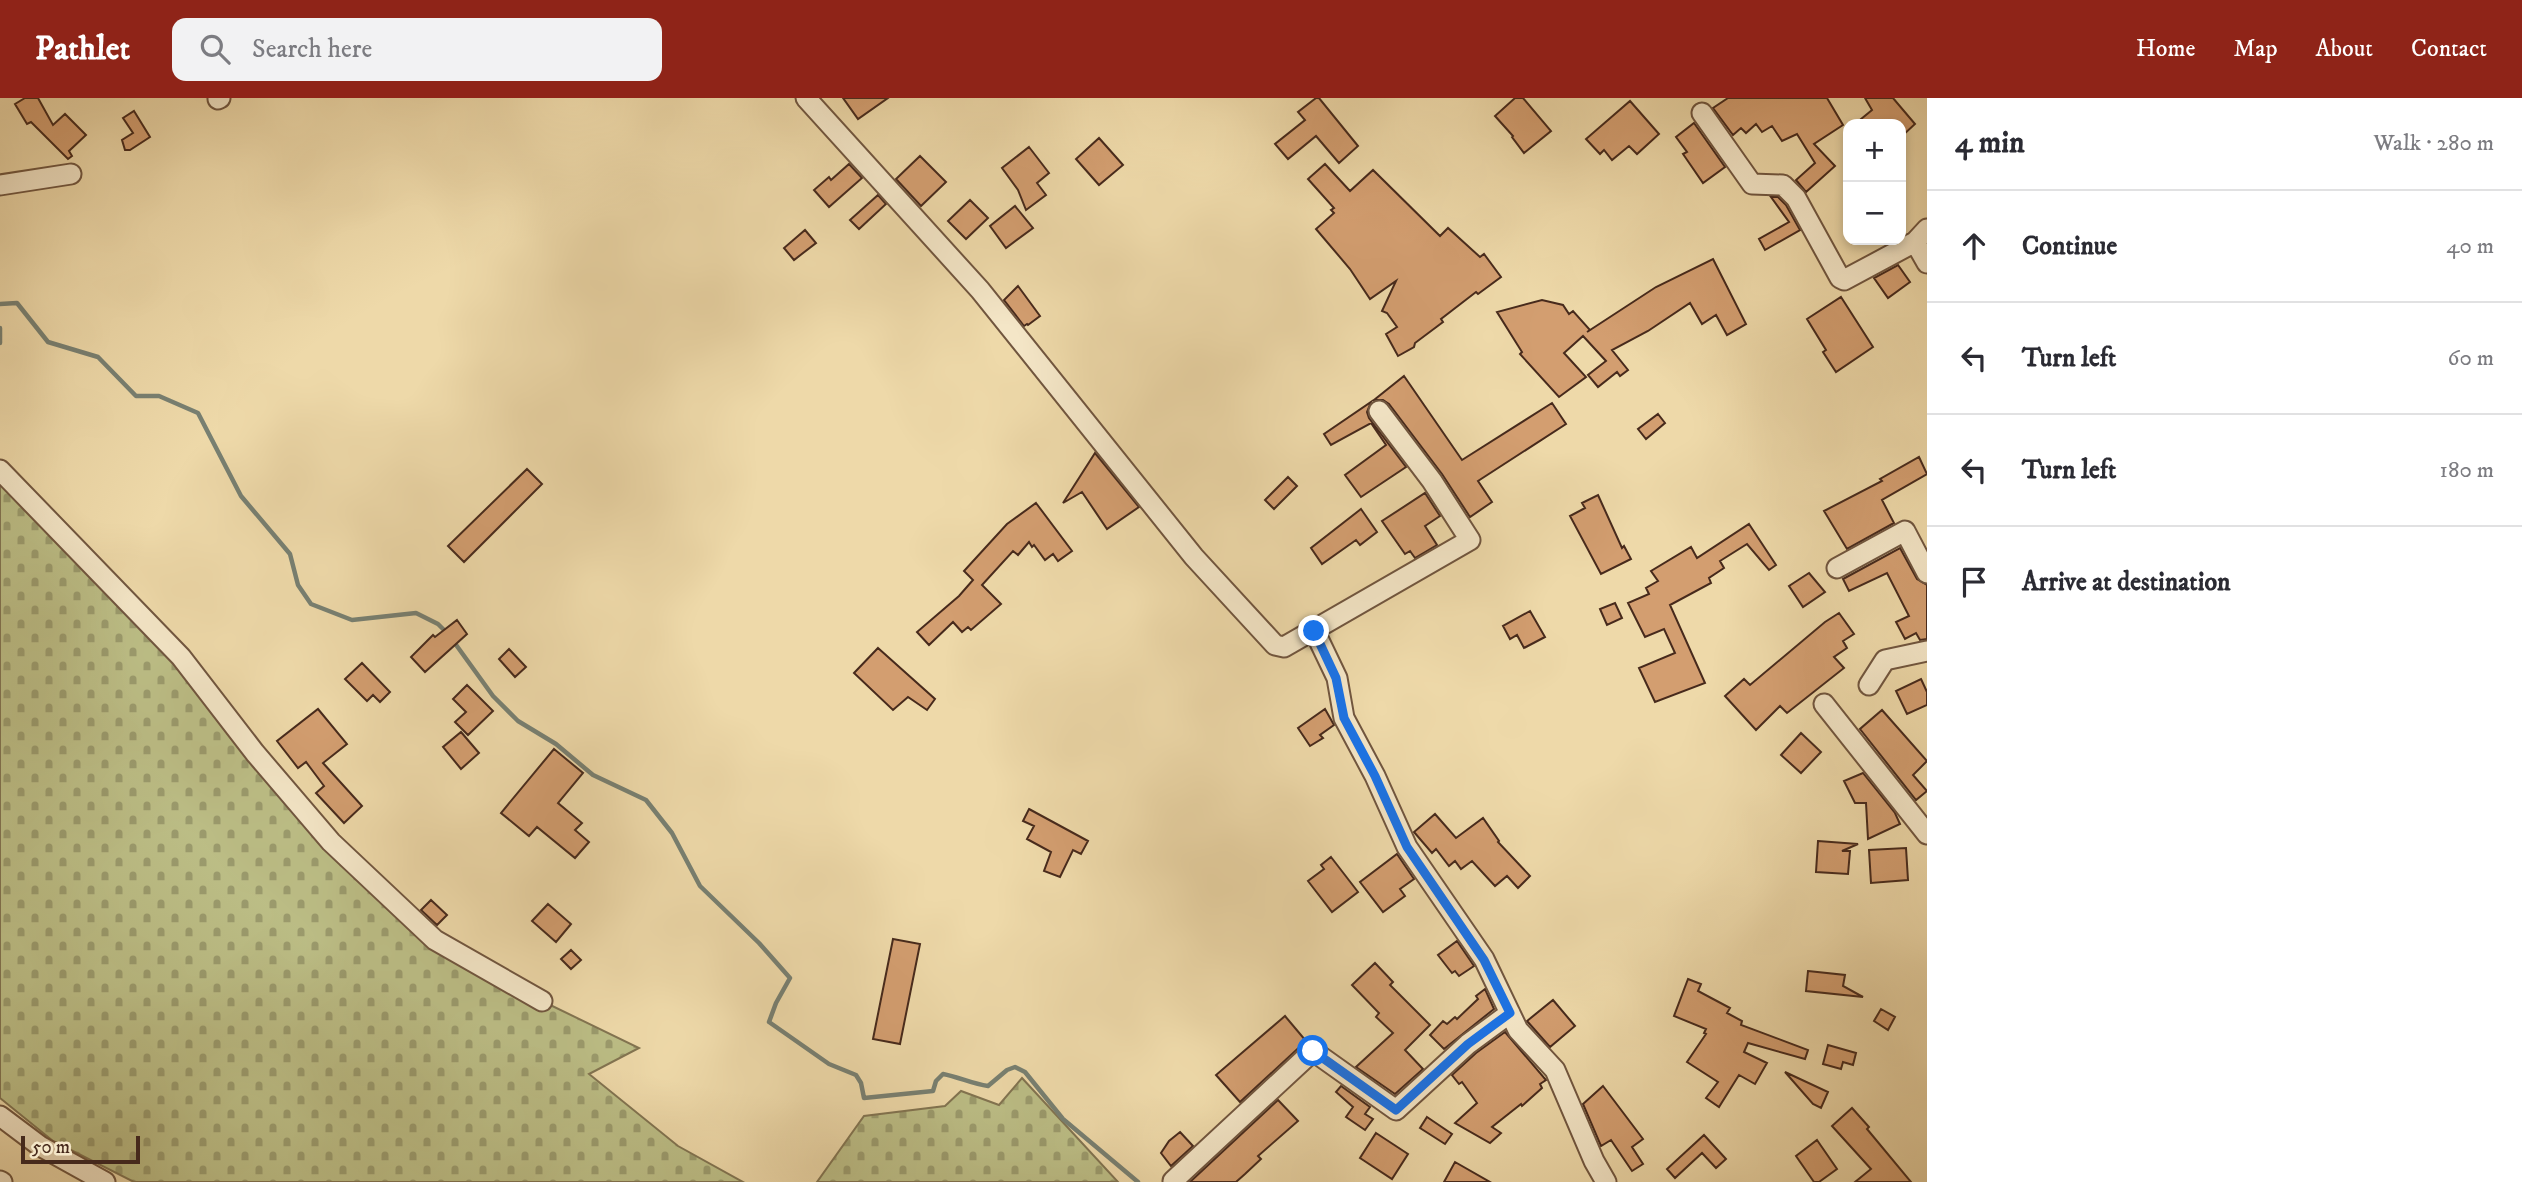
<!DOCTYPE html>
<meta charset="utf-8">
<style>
:root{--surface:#fff;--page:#f2f2f3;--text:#2b2b33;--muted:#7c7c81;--line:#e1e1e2;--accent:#8f2418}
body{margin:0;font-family:"IM FELL DW Pica",serif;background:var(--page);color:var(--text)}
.controls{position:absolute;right:21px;top:21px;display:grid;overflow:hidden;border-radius:14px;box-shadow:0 4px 10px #0003}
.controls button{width:63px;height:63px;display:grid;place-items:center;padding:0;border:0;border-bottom:2px solid var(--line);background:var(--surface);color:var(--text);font:35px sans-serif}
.scale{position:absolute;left:21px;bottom:18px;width:119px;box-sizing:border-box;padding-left:7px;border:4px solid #472a1c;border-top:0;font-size:19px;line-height:24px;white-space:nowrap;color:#472a1c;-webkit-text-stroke:5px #f4e6c7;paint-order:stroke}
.stop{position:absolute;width:21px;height:21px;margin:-16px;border:5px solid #1a73e8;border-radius:50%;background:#fff}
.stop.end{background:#1a73e8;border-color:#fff;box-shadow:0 2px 7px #0008}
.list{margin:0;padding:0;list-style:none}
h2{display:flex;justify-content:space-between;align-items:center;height:91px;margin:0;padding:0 28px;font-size:30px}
h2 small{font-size:23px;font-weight:400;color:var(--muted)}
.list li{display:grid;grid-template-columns:46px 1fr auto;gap:21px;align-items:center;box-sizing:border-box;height:112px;padding:0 28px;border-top:2px solid var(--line)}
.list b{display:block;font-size:26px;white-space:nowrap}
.list em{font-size:23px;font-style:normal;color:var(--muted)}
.icon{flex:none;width:38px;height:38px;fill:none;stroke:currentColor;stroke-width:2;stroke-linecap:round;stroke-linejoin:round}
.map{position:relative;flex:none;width:1927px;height:1084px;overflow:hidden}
header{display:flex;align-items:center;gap:42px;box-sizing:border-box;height:98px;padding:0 35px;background:var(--accent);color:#fff}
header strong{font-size:33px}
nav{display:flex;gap:38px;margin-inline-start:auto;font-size:24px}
.search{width:490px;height:63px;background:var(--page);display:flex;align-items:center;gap:18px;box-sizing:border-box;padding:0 24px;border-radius:14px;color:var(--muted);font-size:26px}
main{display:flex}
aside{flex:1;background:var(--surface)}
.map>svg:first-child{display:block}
.cemetery{fill:url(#cemetery-stones);stroke:#827451;stroke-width:2}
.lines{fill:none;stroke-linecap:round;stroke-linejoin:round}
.stream{stroke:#788072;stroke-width:4.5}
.building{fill:#d39e70;stroke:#472a1c;stroke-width:2}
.minor-casing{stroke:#71563f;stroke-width:23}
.minor{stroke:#f4e6c7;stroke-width:19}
.route{stroke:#1a73e8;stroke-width:9}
</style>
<header>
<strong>Pathlet</strong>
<div class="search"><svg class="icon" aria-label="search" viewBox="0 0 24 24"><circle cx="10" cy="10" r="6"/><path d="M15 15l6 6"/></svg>Search here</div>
<nav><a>Home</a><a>Map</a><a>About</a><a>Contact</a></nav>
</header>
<main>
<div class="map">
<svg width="1927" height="1084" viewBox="0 0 1927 1084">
<defs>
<pattern id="cemetery-stones" width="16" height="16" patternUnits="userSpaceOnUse" patternTransform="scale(1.75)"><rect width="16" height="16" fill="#bcbe86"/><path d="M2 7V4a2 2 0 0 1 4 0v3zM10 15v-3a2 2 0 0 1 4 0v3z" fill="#9b9b6d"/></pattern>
</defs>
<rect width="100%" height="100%" fill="#eed9a9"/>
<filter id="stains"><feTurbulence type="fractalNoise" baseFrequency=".00286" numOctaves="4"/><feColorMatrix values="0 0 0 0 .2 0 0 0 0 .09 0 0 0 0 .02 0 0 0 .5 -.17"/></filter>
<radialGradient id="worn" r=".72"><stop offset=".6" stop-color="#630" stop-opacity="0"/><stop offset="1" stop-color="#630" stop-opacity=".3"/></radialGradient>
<!-- cemetery -->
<path class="cemetery" d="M0,372l255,283 180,187 107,61 97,47 -50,26 89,72 65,36h-609l-81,-41 -53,-43z
M1022,980l96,104h-301l47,-66 81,-10 16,-15 38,14z"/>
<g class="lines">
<!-- stream -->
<path class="stream" d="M0,206l17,-1 31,39 50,15 38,39h23l39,17 43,83 49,58 8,31 13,19 41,16 64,-7 22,11 8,8
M0,230v15
M454,544l39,54 25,25 38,23 37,31 53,25 26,33 28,53 59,57 31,35 -14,25 -7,19 60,42 27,11 5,8 3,15 69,-7 3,-10 7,-7c16,3 29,10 45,12l19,-16 8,-3 10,5 38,47 75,63"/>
</g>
<!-- building -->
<path class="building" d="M25,0h13l15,27 12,-11 21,21 -17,16 3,5 -4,3 -37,-37 -4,2 -12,-20z
M843,0h45l-30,21z
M1316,0h3l39,48 -19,17 -23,-27 -28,23 -13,-15 30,-24 -7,-8z
M1515,0h8l28,33 -27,22 -12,-16 1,-1 -18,-20z
M1728,0h99l16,27 -29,19 21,22 -29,26 -10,-12 19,-17 -18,-29 -15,7 -10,-15 -10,6 -6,-8 -10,9 -5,-5 -8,7 -20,-27z
M1865,0h28l22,26 -14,13v-13h-46l17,-14z
M1630,3l29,33 -22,20 -8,-8 -17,14 -8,-10 -4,4 -14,-15z
M134,13l16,26 -20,13h-5l-3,-10 11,-7 -10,-15z
M1694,25l31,44 -22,16 -20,-29 4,-2 -11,-15z
M1099,40l24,27 -24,20 -23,-26z
M1029,49l20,26 -12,10 9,12 -20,15 -8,-20 -16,-22z
M920,58l26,26 -25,24 -25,-27z
M849,66l13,14 -33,29 -15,-17 15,-13 2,3z
M1325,66l25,27 23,-21 67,66 8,-8 32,29 4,-3 17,23 -23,17 -2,-2 -35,27 2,3 -28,21 -1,4 -16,9 -12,-22 11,-7 -10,-14 -5,-2 14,-30 -26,18 -20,-30 -34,-40 18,-16 -3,-3 3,-2 -26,-29z
M878,97l8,9 -27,25 -9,-9z
M1771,99h7l8,8 14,25 -35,20 -6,-11 30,-17z
M970,102l18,18 -22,21 -18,-18z
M1015,108l18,22 -27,20 -16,-22z
M805,132l11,13 -22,17 -10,-12z
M1713,161l33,65 -19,11 -11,-20 -14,9 -12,-21 -42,28 -36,19 16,20 -8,6 -3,-4 -19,15 -10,-12 18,-14 -23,-25 -19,17 22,24 -27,20 -39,-43 2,-2 -25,-40 45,-12 21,5 6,9 4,-3 17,19 -3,2 69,-45z
M1898,167l12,17 -22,16 -14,-20z
M1018,188l22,30 -12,9 -1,-1 -3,2 -20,-26z
M1841,199l32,50 -37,25 -13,-20 3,-2 -19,-31z
M1404,278l58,84 90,-57 14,21 -88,57 14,21 -22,15 -28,-43 -53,-70 -6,-4h-9z
M1371,304l-4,10 2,6 37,49 -45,30 -16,-22 41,-30 -15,-22 -40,22 -7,-11z
M1658,316l7,9 -19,16 -8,-10z
M1095,355l44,54 -32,22 -25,-37 -19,11z
M1919,359l8,17 -45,26 12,23 -47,26 -23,-38 58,-30 -2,-2z
M527,371l15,15 -78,78 -16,-16z
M1288,379l9,9 -23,23 -9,-9z
M1425,395l15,23 -15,10 12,19 -22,13 -5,-7 -5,3 -23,-33z
M1598,397l24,53 2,-2 7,13 -30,15 -31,-58 15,-8 -3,-5z
M1036,405l36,48 -14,10 -5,-7 -8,6 -11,-15 -2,2 -3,-5 -11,13 -5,-4 -31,34 19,19 -30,26 -3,-3 -6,5 -9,-10 -24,23 -12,-13 42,-36 14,-16 -9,-9 43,-47z
M1361,411l16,23 -17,13 -4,-5 -34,24 -11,-16z
M1749,426l27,41 -7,5 -22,-26 -27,17 4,7 -15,10 2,5 -41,22 35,78 -50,19 -16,-34 36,-15 -11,-24 -19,8 -17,-34 21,-9 -3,-6 12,-7 -7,-10 40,-24 6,11z
M1900,450l17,31 10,6v54l-7,1 -4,-7 -11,6 -9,-17 13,-6 -22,-43 -38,18 -6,-12z
M1809,475l16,19 -22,15 -14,-21z
M1615,505l7,15 -15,7 -7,-16z
M1530,513l15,26 -21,11 -7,-13 -7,4 -7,-13z
M1839,515l15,21 -11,7 4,7 -13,9 10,11 -57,45 -7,-7 -24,24 -31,-34 19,-17 6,6 75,-63z
M457,522l10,14 -42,38 -14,-15 22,-22 2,2z
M878,550l57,51 -8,11 -19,-13 -15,13 -39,-37z
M509,551l17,18 -11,10 -16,-18z
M362,565l28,29 -10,10 -7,-7 -6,6 -22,-22z
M1921,581l6,13v13l-20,9 -11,-23z
M467,587l26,26 -25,24 -13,-13 11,-10 -13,-13z
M318,611l29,35 -24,19 39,43 -18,17 -28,-30 8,-7 -18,-24 -8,6 -21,-27z
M1325,611l9,16 -14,10 3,3 -13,8 -12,-18z
M1882,612l45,51 -14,14 14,16 -11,9 -56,-71z
M461,634l18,21 -18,16 -18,-22z
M1801,635l20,19 -20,21 -20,-18z
M554,651l29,24 -25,30 24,20 -7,7 14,12 -14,16 -38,-31 -8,9 -28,-23z
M1863,675l32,40 5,11 -32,15 -2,-36h-11l-11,-22z
M1029,711l59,32 -7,13 -8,-4 -13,27 -16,-6 7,-19 -24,-13 7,-13 -11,-5z
M1435,716l21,24 27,-20 16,23 -1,1 32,34 -12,12 -11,-12 -12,10 -23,-25 -11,8 -6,-8 -6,5 -13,-17 -4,4 -18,-21z
M1818,743l40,3 -16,7h8l-2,23 -32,-2z
M1906,750l2,32 -37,3 -2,-33z
M1397,756l17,25 -14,10 5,7 -22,16 -23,-30z
M1331,759l27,35 -26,20 -24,-31 16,-12 -3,-4z
M431,802l16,15 -10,10 -16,-15z
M548,806l23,20 -15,18 -24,-21z
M893,841l27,5 -20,100 -27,-5z
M1457,843l17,25 -15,10 -4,-5 -3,2 -4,-5 -10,-13z
M571,852l10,10 -10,9 -10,-10z
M1375,865l18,19 -3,3 40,40 -25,25 18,19 -28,25 -39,-27 37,-34 -17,-16 3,-4 -27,-28z
M1808,873l37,4 -2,11 20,11 -57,-6z
M1688,881l13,5 -3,7 32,17 -3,5 15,8 -1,4 67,25 -3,9 -57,-16 -4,9 23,11 -12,21 -16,-9 -20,32 -13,-9 12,-16 -31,-20 19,-28 -2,-1 2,-4 -32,-13z
M1485,891l9,20 -50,40 -14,-14 13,-14 4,3 8,-7 2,2 21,-20 -2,-3z
M1553,902l22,26 -25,21 -23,-26z
M1881,911l14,8 -7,13 -14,-9z
M1285,918l21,25 -66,61 -24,-27z
M1505,934l41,48 -6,4 2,4 -20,18 -1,-2 -29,23 9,6 -11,10 -35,-20 22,-20 -15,-21 -3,2 -7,-9 24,-22z
M1828,947l28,8 -3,12 -10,-3 -2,7 -18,-5z
M1785,974l43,20 -7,16 -8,-4z
M1341,988l29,21 -5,7 8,5 -8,11 -19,-13 7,-10 -17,-15z
M1603,988l40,53 -11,8 11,17 -11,7 -21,-31 -10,6 -18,-42z
M1278,1002l20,21 -40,35 3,3 -16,15 -9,8h-46z
M1852,1010l17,19 -2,2 44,53h-56l16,-13 -39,-43z
M1427,1019l25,17 -7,10 -25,-16z
M1180,1034l13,14 -22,20 -10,-13 8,-12z
M1376,1035l32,21 -16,25 -32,-21z
M1704,1037l22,24 -10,9 -14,-15 -27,25 -8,-9z
M1817,1042l20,29 -18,13h-5l-18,-26z
M1455,1064l35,20h-46z"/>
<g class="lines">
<!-- minor casing -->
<g class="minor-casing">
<path id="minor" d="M806,0l174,192 214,267 81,88 9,2 186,-107 -38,-59 -53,-70
M218,1l2,-1
M1702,15l50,71 31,1 13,13 44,80 4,2 71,-38 12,-13
M0,87l71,-11
M1915,144l12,21
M0,372l181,187 74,96 76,89 104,98 107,61
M1837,470l68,-37 22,42
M1314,532l23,48 7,40 31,58 32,71 77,112 34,71 37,40 39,91 12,21
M1869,587l16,-25 42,-9
M1824,606l103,130
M0,1018l40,30 65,36
M0,1083l2,1
M1173,1083l140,-130 83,59 72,-66 42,-31"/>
</g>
<!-- minor -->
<use href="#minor" class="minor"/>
</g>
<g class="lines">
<!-- route -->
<path class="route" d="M1313,953l83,59 72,-66 42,-31 -26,-53 -77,-113 -32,-71 -31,-58 -8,-40 -22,-47"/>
</g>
<rect width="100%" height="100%" filter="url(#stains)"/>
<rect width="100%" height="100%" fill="url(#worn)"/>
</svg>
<div class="controls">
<button>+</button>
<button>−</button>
</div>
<div class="scale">50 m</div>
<div class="stop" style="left:1313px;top:953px"></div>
<div class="stop end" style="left:1314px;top:533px"></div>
</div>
<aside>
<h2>4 min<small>Walk · 280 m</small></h2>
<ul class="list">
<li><svg class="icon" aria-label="ahead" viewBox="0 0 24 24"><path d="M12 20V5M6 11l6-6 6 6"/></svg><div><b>Continue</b></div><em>40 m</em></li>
<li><svg class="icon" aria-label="left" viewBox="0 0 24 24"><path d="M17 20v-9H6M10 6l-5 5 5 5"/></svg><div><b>Turn left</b></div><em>60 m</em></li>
<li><svg class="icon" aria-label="left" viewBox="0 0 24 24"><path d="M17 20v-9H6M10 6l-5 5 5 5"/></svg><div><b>Turn left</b></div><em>180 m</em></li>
<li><svg class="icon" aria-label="arrive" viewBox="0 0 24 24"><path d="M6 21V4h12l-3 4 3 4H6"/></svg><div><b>Arrive at destination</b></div></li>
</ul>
</aside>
</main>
